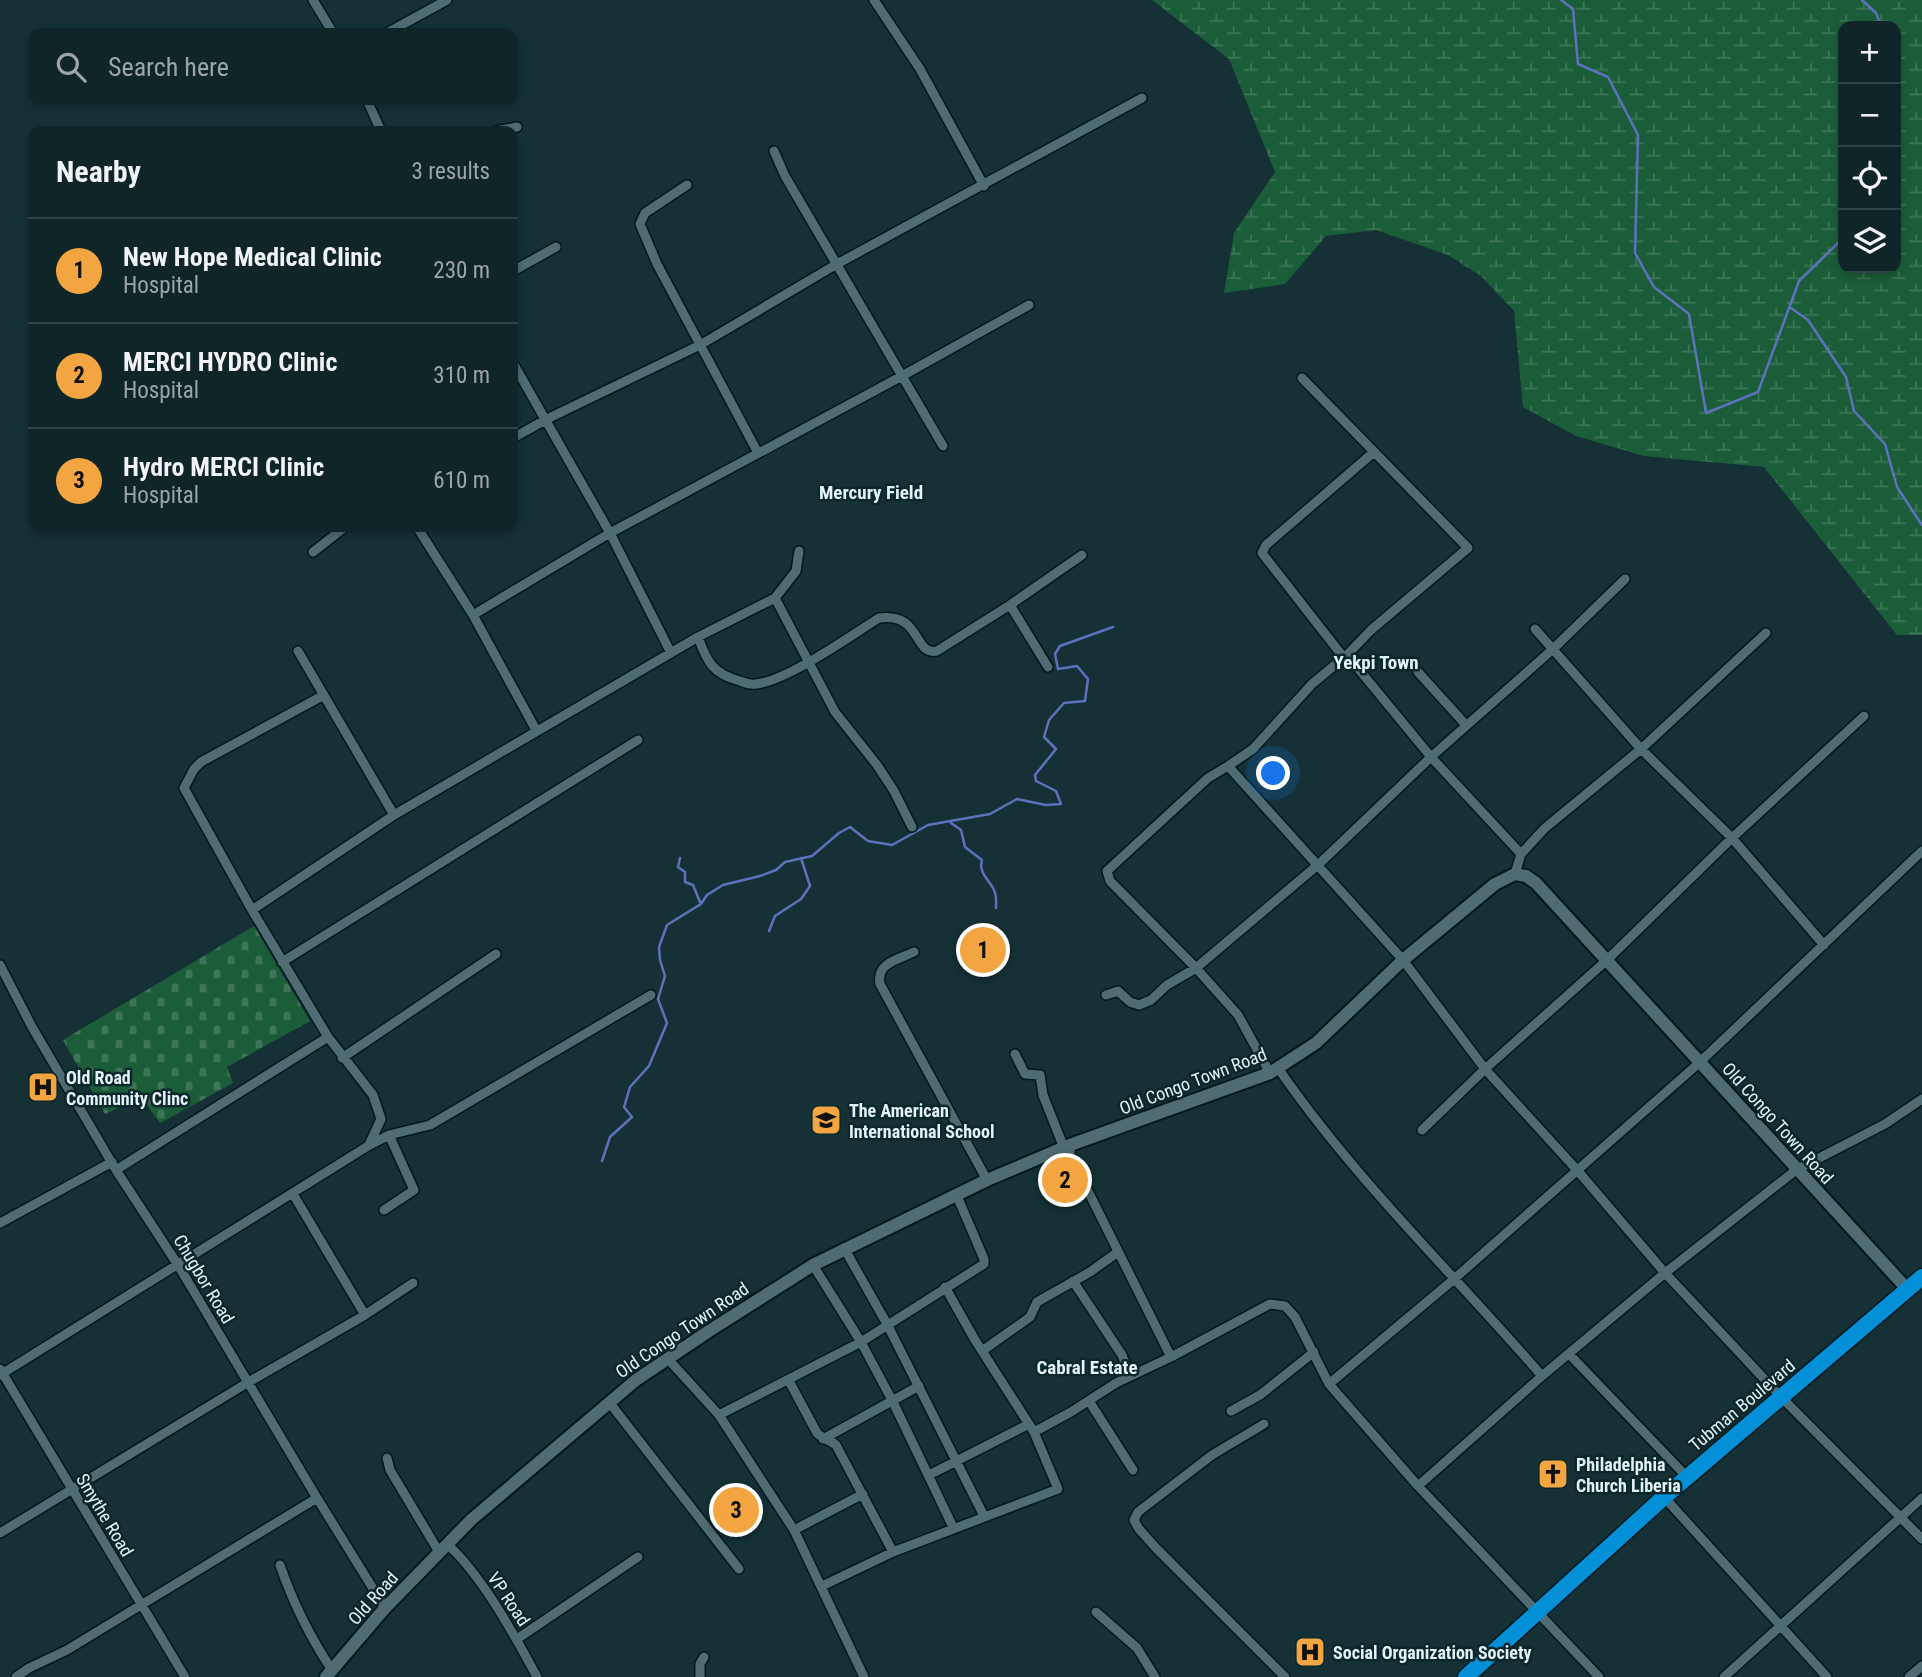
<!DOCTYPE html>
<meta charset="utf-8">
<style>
:root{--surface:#102528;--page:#192d30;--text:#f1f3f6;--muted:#9ca5a8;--line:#304245;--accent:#f2a541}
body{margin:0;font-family:"Roboto Condensed",sans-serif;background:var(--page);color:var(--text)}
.controls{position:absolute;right:21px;top:21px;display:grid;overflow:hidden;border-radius:14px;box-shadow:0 4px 10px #0003}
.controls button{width:63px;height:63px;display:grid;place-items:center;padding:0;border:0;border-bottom:2px solid var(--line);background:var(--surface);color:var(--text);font:35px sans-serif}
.you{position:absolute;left:1274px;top:774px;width:24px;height:24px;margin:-18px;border:5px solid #fff;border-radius:50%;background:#1a73e8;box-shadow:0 0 0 10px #1a73e833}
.badge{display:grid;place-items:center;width:46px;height:46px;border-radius:50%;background:var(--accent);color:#111;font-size:23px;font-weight:700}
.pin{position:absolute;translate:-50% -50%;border:4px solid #fff;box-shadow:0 2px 7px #0006}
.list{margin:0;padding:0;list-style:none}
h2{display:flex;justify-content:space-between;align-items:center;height:91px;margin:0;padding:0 28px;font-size:30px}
h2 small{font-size:23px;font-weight:400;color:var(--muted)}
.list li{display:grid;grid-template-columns:46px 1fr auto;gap:21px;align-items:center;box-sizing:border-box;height:105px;padding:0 28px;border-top:2px solid var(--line)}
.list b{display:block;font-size:26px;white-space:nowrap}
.list p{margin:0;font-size:23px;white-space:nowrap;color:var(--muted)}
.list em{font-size:23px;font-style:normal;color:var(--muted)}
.icon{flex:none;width:38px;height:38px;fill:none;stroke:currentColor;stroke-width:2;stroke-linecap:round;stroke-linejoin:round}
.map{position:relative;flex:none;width:1922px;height:1677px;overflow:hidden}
.search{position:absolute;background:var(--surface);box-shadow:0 4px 10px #0003;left:28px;top:28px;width:490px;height:77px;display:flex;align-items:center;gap:18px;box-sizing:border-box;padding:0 24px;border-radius:14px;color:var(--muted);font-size:26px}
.panel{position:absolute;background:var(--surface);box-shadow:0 4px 10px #0003;left:28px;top:126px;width:490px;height:406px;border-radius:14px}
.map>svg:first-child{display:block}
.wetland{fill:url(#wetland-marsh);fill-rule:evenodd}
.cemetery{fill:url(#cemetery-stones)}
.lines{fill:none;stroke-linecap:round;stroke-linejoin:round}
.stream{stroke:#5c72bc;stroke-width:2.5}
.street-casing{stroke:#00181e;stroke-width:12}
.secondary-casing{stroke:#00181e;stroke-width:16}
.highway-casing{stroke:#00181e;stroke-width:19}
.street{stroke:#506c73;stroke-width:9}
.secondary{stroke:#506c73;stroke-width:12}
.highway{stroke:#0490d6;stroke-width:16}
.labels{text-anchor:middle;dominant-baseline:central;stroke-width:5;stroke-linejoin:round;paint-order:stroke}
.poi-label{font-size:18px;font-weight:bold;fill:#e3f3f7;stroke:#0a272c;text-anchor:start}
.street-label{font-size:18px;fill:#e3f3f7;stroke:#0a272c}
.neighbourhood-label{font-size:19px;font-weight:bold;fill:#e3f3f7;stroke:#0a272c}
</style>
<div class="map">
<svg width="1922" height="1677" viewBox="0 0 1922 1677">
<defs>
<pattern id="wetland-marsh" width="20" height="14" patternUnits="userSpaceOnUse" patternTransform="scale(1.75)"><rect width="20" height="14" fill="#1c5d39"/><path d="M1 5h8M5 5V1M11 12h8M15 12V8" fill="none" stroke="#3d7556"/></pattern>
<pattern id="cemetery-stones" width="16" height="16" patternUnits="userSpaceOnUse" patternTransform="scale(1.75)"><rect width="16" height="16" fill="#1c5d39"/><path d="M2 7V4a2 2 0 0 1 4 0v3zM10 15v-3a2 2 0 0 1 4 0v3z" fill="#3d7556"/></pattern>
</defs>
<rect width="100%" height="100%" fill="#153136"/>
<!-- wetland -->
<path class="wetland" d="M1152,0h770v635h-25l-133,-168 -120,-11 -68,-20 -53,-29 -9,-96 -33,-35 -33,-21 -72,-25 -50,6 -41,48 -61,9 10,-60 41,-61 -46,-113zM1843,26h53v242h-53z"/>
<!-- cemetery -->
<path class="cemetery" d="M254,926l56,95 -83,46 6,16 -73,40 -19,-26 -36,17 -42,-74z"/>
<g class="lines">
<!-- stream -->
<path class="stream" d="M1561,0l12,9 5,55 30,13 30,58 -3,118 19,34 35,27 17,99 52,-21 41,-111 44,-43
M1862,0l14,13 5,13
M1791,308l17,12 38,57 8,34 31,33 12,43 25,38
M951,823l10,7 4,17 17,13c-4,13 7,19 12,30 3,6 2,12 2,18
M680,858l-2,9 7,5v10l8,3 7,17
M769,931l6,-15 26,-17 9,-13 -9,-28
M602,1161l8,-24 22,-20 -8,-10 6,-20 19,-21 18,-43 -9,-24 7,-23 -5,-16 -1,-13 8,-22 34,-21 6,-9 16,-10 37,-9 16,-6 9,-8 27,-6 27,-23 11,-6 18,14 24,4 36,-20 62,-11 27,-15 29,6 15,-1 -5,-13 -20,-10 -1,-6 21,-26 -12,-12 5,-17 15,-17 21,-2 3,-22 -11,-13 -19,3 -3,-15 5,-8 53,-19"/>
<!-- street casing -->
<g class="street-casing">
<path id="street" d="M313,0l20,33
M874,0l46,69 64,117
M387,33l60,-33
M367,100l14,31
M496,131l21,-4
M774,151l11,25 117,200 127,-71
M687,185l-42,28 -5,11 17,40 101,189
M513,271l43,-24
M513,363l97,170 61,120
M513,438l34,-19 153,-74 137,-81 305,-166
M417,527l56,88 63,115
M313,552l32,-25
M775,598l60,114 42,53 17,26 18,36
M1010,605l38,62
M473,615l137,-82 292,-157 41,70
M1535,629l106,120 91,89 92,107
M698,637l77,-39 21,-27 3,-20
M298,651l96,164
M1347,655l84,102 90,97
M1344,658l-82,-105 4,-8 108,-93
M1418,672l48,53
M324,695l-123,67 -7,7 -10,19 68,122 76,127 45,58 8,24 -12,26
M1228,766l25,-17 59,-65 35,-29 24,-25 97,-82 -166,-170
M1515,874l6,-20 24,-26 96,-79 125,-116
M252,910l142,-95 304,-178c9,25 15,37 42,44 5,2 11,4 16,3 31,-3 94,-48 123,-66 43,-6 34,38 58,33l73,-46 72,-50
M914,952c-17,8 -38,11 -34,32l107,196
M282,962l356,-222
M0,965l32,62 84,143 62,95 139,233 68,110
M1106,995l12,-4 12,11 9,3 12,-5 16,-15 29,-17 123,-104 112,-107 122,-108 72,-70
M1015,1054l10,20 15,1 3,20 21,53
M342,1058l154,-104
M1278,1068c78,113 175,205 264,308
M1270,1073l-32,-58 -42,-47 -86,-87 -3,-10 101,-93 20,-12 175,194 82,109 92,101 88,103 116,124 141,142
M1422,1130l63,-61 122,-109 125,-122 132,-122
M1070,1145v10l101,202 99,-53 15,2 10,11 34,67 89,102 181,191
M116,1170l212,-133
M293,1194l72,121 48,-32
M384,1210l30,-20 -25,-55
M0,1223l112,-61
M844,1248l43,76 97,192
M813,1265l48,77 32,60 60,125
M1073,1281l49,74 8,21
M982,1351l48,-34 7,-15 53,-30 28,-20
M1570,1355l117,122
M668,1359l51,56 75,115 70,147
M0,1369l185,308
M0,1375l368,-229 21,-11 41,-10 221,-130
M789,1381l28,52c6,6 13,7 19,12l57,107
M1329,1384l124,-104 246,-217 223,-212
M1089,1401l44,69
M609,1402l130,167
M1231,1411l29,-16 54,-43
M719,1415l142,-73 123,-78v-5l-27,-63
M1264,1424l-52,31 -74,57 -4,8 5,9 17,19 129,129
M1034,1432l37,-20 45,-29 55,-26
M823,1439l96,-53
M387,1458l3,12 49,82
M929,1475l100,-51
M1418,1486l124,-110 123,-103 131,-103 89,-46 37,-25
M1664,1497l163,180
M794,1530l69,-36
M0,1533l247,-150 118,-68
M447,1544c34,30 68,92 90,133
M280,1565c13,38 30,72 52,105
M822,1586l71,-34 165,-63 -24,-57 -59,-92 -30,-53
M1096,1612l41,36 18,29
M517,1639l121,-82
M16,1677l13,-9 38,-18 250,-152
M700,1677v-13l4,-7
M1724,1677l198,-179
M1909,1677l13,-11"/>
</g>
<!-- secondary casing -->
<g class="secondary-casing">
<path id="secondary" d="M326,1677l59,-69 87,-89 164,-139 73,-49 104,-66 174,-85 83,-35 200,-72 46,-30 87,-83 92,-76 20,-10 11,2 10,7 372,407"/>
</g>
<!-- highway casing -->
<g class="highway-casing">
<path id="highway" d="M1466,1677l198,-180 258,-220"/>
</g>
<!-- street -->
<use href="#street" class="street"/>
<!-- secondary -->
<use href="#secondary" class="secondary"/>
<!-- highway -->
<use href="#highway" class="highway"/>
</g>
<!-- icons -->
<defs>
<g id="hospital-square" transform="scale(1.575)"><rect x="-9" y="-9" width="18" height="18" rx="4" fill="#f2a541" stroke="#0a272c"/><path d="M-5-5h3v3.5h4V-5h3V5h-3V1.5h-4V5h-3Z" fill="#111"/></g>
<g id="school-square" transform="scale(1.575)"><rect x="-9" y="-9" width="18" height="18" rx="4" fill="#f2a541" stroke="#0a272c"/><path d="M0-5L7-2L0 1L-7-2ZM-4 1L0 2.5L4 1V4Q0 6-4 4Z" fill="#111"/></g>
<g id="church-square" transform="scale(1.575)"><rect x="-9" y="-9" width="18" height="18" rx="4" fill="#f2a541" stroke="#0a272c"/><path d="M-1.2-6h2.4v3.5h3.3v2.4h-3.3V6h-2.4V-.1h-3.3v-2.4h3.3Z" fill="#111"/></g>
</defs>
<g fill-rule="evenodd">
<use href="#hospital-square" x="43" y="1087"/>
<use href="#school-square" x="826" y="1120"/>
<use href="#church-square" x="1553" y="1474"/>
<use href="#hospital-square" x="1310" y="1652"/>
</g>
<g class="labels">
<!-- poi labels -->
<g class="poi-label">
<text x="66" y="1077">Old Road<tspan x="66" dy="21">Community Clinc</tspan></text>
<text x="849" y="1110">The American<tspan x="849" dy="21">International School</tspan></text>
<text x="1576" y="1464">Philadelphia<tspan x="1576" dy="21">Church Liberia</tspan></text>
<text x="1333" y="1652">Social Organization Society</text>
</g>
<!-- street labels -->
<g class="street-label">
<text transform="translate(1193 1081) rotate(-21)">Old Congo Town Road</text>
<text transform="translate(1778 1123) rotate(48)">Old Congo Town Road</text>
<text transform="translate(204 1279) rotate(59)">Chugbor Road</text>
<text transform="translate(682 1330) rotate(-34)">Old Congo Town Road</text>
<text transform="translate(1742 1405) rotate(-40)">Tubman Boulevard</text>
<text transform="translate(105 1515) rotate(59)">Smythe Road</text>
<text transform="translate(373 1598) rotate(-48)">Old Road</text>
<text transform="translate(509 1599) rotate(56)">VP Road</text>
</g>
<!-- neighbourhood labels -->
<g class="neighbourhood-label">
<text x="871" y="492">Mercury Field</text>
<text x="1376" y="662">Yekpi Town</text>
<text x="1087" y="1367">Cabral Estate</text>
</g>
</g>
</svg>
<div class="controls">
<button>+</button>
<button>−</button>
<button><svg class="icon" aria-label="locate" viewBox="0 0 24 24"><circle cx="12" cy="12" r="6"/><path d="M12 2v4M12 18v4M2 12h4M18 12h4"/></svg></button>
<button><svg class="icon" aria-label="layers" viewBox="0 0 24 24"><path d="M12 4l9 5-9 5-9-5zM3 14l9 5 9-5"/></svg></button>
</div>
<div class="you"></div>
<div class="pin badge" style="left:983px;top:950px">1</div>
<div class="pin badge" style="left:1065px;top:1180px">2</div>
<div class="pin badge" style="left:736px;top:1510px">3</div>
<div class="search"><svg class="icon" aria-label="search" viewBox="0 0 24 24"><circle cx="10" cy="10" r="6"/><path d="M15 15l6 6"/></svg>Search here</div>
<section class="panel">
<h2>Nearby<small>3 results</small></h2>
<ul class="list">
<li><span class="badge">1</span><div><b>New Hope Medical Clinic</b><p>Hospital</p></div><em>230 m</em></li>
<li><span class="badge">2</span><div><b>MERCI HYDRO Clinic</b><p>Hospital</p></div><em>310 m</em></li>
<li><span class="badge">3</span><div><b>Hydro MERCI Clinic</b><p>Hospital</p></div><em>610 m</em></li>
</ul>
</section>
</div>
